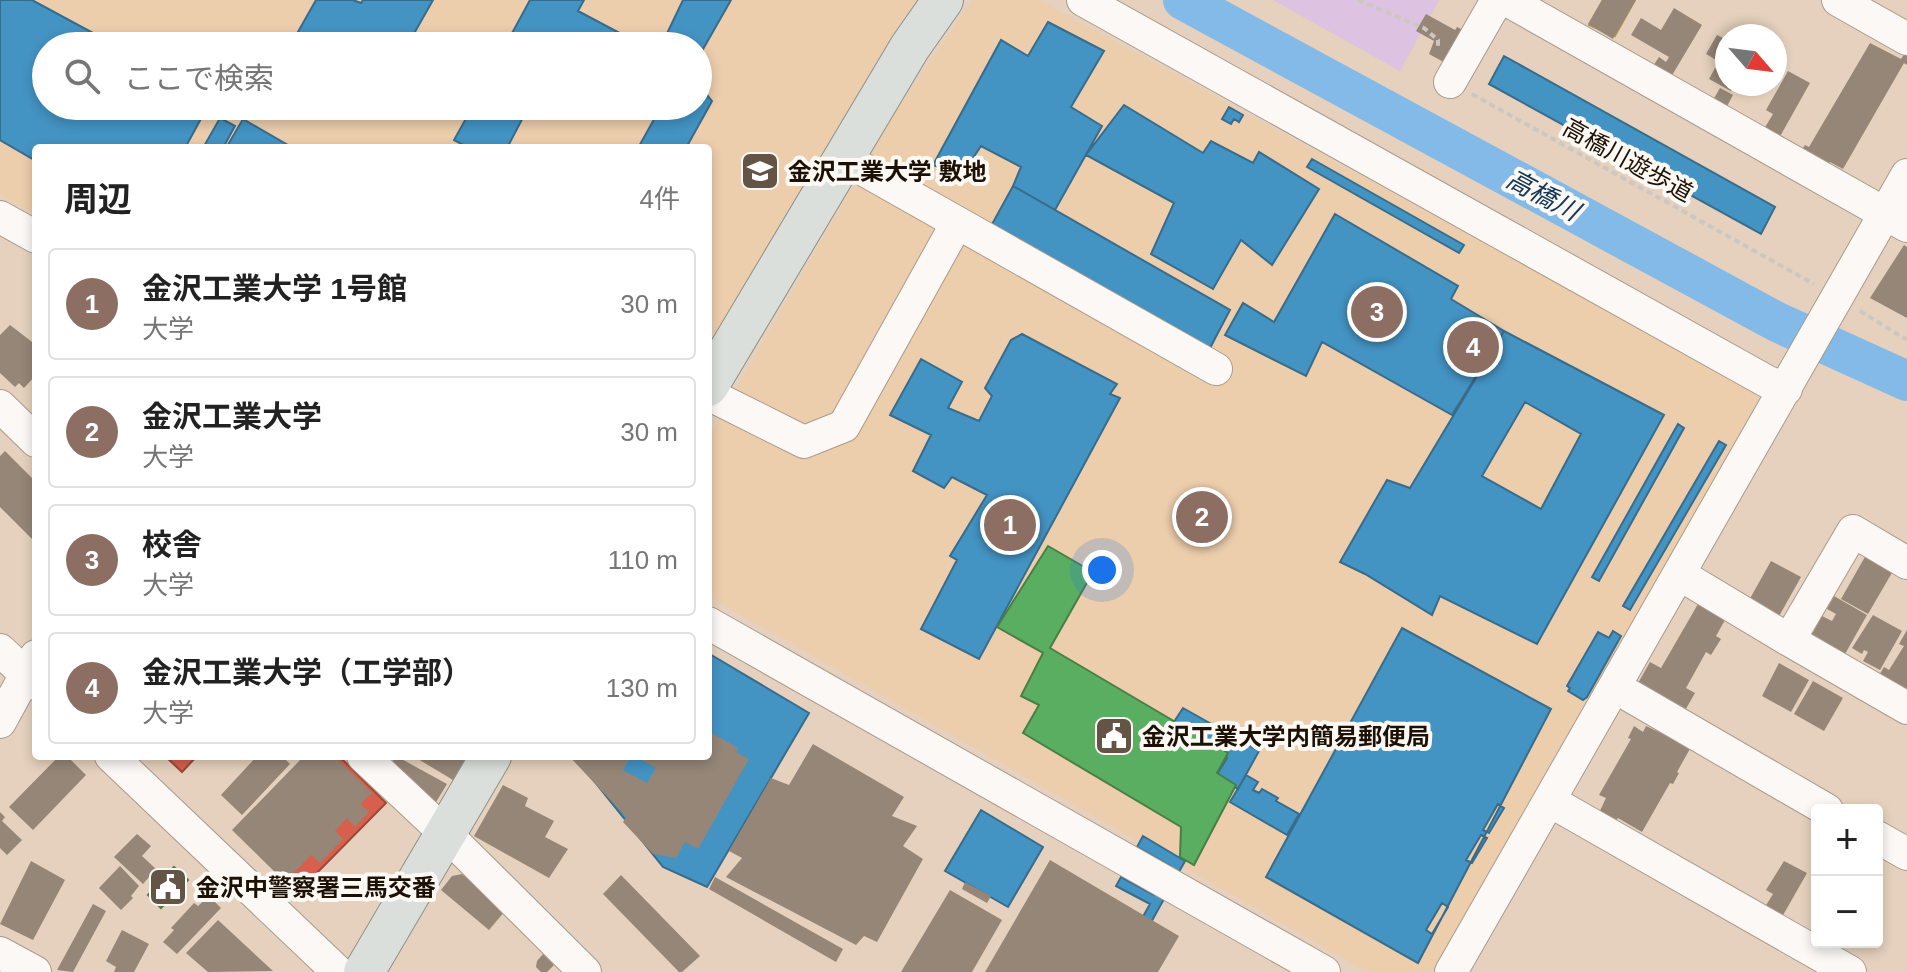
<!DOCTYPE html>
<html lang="ja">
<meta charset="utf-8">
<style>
:root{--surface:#fff;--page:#f6f6f6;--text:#222;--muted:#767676;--line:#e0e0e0;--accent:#7c3aed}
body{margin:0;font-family:Arial,"Noto Sans JP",sans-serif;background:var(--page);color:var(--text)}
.controls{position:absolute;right:24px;bottom:24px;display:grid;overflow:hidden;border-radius:8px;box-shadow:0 4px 12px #0003}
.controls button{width:72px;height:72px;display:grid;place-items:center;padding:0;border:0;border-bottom:2px solid var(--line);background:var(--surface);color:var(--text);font:40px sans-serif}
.compass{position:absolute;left:1715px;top:24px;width:72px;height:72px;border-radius:50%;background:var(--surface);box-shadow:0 4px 12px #0003;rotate:118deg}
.you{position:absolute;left:1102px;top:570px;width:28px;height:28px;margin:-20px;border:6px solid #fff;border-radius:50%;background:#1a73e8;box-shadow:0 0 0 12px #1a73e833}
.badge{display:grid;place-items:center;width:52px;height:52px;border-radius:50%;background:var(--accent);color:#fff;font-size:26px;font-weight:700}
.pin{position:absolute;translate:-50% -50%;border:4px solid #fff;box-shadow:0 2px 8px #0006}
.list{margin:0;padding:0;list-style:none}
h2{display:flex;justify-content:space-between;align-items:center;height:104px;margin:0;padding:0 32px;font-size:34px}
h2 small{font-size:26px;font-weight:400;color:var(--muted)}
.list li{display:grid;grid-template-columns:52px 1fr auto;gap:24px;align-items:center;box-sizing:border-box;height:112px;margin:0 16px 16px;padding:0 16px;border:2px solid var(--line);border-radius:8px}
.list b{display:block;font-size:30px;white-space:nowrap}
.list p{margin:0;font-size:26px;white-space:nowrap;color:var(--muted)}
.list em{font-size:26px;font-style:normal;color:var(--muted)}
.icon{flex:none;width:44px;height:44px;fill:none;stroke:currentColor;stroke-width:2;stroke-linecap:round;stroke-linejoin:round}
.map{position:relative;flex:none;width:1907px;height:972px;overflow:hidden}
.search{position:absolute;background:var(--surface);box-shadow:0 4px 12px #0003;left:32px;top:32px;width:680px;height:88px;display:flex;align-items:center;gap:20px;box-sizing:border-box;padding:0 28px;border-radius:44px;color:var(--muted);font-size:30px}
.panel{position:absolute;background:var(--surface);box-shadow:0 4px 12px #0003;left:32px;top:144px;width:680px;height:616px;border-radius:8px}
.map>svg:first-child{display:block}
.built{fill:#eccdac;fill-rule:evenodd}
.green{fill:#dec2e1}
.homes{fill:#f6d55c;stroke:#b59a42;stroke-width:2}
.shops{fill:#d6604d;stroke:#9e4837;stroke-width:2}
.schools{fill:#4393c3;stroke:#386c8a;stroke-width:2;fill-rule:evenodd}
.public{fill:#5aae61;stroke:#487f45;stroke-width:2}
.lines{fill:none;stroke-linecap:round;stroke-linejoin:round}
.river{stroke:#83bae8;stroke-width:40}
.building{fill:#958677}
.minor-casing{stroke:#aa9b8c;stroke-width:34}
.major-casing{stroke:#8f9186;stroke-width:42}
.path{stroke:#ccc7c0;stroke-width:4;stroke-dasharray:6 4;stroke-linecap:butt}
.minor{stroke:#fbf8f5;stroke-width:32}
.major{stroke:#dbdfdb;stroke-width:40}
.labels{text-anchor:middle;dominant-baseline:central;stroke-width:8;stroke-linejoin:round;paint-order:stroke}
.street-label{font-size:24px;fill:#1d1004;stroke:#fcf9f5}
.poi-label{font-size:24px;font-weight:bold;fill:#1d1004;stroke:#fcf9f5;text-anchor:start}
.water-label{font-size:26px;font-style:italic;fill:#133755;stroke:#fcf9f5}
</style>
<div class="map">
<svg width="1907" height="972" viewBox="0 0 1907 972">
<rect width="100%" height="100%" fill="#e5d1bd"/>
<!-- built -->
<path class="built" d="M0,0h917l-18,24 -191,322v-198h-672v67l-36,-21zM46,46h652v60h-652z
M972,0h67l727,398 -333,574h-65l-660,-376v-158l187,-325z"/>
<!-- green -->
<path class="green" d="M1273,0h166l-39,71z"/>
<!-- homes -->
<path class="homes" d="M1603,0h32l-20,36 -26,-11z"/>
<!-- shops -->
<path class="shops" d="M708,659l89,51 -33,57 -28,-15 2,-4 -30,-17z
M165,756h32l-15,16z
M308,756h31l47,47 -86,87 -59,-63z"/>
<!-- schools -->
<path class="schools" d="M0,0h32l85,46h-71v60h162l-23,42h-149v13l-36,-21z
M316,0h37l8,3 2,-3h70l-26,46h-117z
M530,0h54l-6,11 66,35h-139z
M683,0h48l-33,58v-12h-37z
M1048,22l56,29 -33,56 31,19 -47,84 -42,-24 8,-19 -40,-21 -20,30 -28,-11 68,-125 27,16z
M1504,56l271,151 -14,27 -272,-150z
M698,84l14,17 -26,47h-48l19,-34 -13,-8h54z
M1124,105l79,48 8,-12 42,22 6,-11 60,37 -47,76 -31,-25 -28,49 -62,-35 23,-51 -88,-48z
M473,106h56l-22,42h-38l-15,-8z
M1229,107l14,8 -4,7 -5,-3 -3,5 -9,-5z
M220,118l15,8 -12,22h-20z
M243,119l50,29h-67z
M1312,159l152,86 -5,8 -152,-86z
M1013,186l217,124 -21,40 -218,-124z
M1335,214l123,72 -7,13 53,32 -52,84 -130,-73 -16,34 -81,-41 18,-32 31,19z
M1504,331l160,84 -127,229 -97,-48 -8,19 -67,-41 -25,-12 47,-82 23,8zM1525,402l56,32 -40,75 -59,-33z
M1022,334l95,50 -7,10 10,4 -141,261 -58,-30 36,-69 -7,-4 37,-61 -35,-18 -8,11 -31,-17 18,-36 -41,-20 31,-56 41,23 -14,26 31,13 13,-25 -7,-8 26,-48z
M1678,424l6,4 -85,153 -7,-4z
M1719,441l7,4 -96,165 -7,-4z
M1402,628l149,81 -133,254 -152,-86z
M1613,631l8,5 -34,61 -4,3 -15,-9 2,-3 -3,-2 31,-54 11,6z
M708,653l101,60 -102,174 -44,-20 -89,-111h134z
M1183,708l76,43 -21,38 -22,-13 11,-18 -2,-7 -51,-29z
M1246,775l12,7 -5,8 6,3 3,-4 16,9 -2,3 23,13 -12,21 -57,-33z
M1498,804l6,4 -15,25 -6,-3z
M981,810l62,37 -35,60 -63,-36z
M1481,835l6,3 -15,25 -6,-3z
M1143,836l42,25 -36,65 -9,-4 10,-18 -34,-18 5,-9 33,18 16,-29 -33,-19z
M1442,903l6,4 -16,27 -6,-4z"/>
<!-- public -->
<path class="public" d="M1048,546l45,26 -43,76 178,105 -11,20 19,12 -42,80 -14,-8 1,-30 -158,-94 16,-28 -18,-9 22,-43 -46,-26z
M174,867l14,13 -27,28 -13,-13z"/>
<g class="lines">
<!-- river -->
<path class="river" d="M1183,0l594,322 130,59"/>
</g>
<!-- building -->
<path class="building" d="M1602,0h34l-23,39 -25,-15z
M1674,8l28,17 -31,52 -18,-11 6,-9 7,5 3,-5 -38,-22 10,-17 20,12z
M1426,14l29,16 2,-3 10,5 -18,33 -20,-11 5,-13 -18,-10z
M1717,35l10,5v44h8l-4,7 -22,-12 6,-11 6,4 4,-7 -19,-11z
M1870,43l31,16 6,-9v15l-3,-2 -61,106 -13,-7 -2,4 -27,-15 4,-6 4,2z
M1788,71l22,12 -32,57 -14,-11 9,-15 -7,-4z
M1720,88l13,7 -7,13 -13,-8z
M1904,245l3,2v71l-37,-20z
M10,325l26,20v30l-12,13 -5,-5 -4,4 -15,-14v-38z
M5,451l31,31v61l-36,-36v-51z
M1866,555l27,16 -25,43 -27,-15z
M1771,561l30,16 -23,41 -30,-16z
M1834,596l33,19 -22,39 -33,-20 10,-18 10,5 4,-7 -9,-5z
M1698,604l27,16 -9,16 5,3 -10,16 -5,-3 -20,36 9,5 -12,21 -46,-29 13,-23 11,6z
M1873,615l29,16 -22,39 -17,-9 5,-9 -4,-2 -2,4 -10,-6z
M1907,630v63l-29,-16 6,-10 5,3 15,-24 -5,-2z
M1779,663l30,17 -18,32 -29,-16z
M1813,681l30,17 -19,33 -30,-17z
M1634,726l9,6 3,-6 45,21 -14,25 2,1 -6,11 -3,-1 -28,49 -24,-14 -5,6 -15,-9 8,-17 -7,-3 32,-56 -3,-1z
M708,731l30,17 -2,4 13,7 -51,90 -13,-7 -9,16 -23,-4 -30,-32 3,-5 -57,-61h62l-8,14 24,13 9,-15 -22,-12h74z
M813,744l91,53 -12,19 25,10 -14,20 20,13 -46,83 -13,-6 -8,9 -130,-68 16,-19 -13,-7 42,-73 18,7z
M59,756h8l19,19 -53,55 -24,-23z
M257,756h25l8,8 -48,51 -21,-20z
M304,756h30l38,37 -12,11 9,8 -14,15 -8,-9 -12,13 8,8 -23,24 -9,-8 -26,27 -53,-52z
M396,756l51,28 -14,23 -45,-38z
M413,756h54l-14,24z
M503,785l25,13 -3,8 29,15 -9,16 23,12 -19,29 -75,-42z
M0,812l5,5 -3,4 20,19 -15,15 -7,-7z
M137,834l14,12 -9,10 14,13 -13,15 -29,-27z
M1050,860l129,76 -21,36h-173z
M31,861l34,19 -32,60 -33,-16z
M1784,861l23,12 -25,44 -17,-10 8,-13 -7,-4z
M120,866l19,20 -8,10 2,2 -12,12 -22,-22z
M462,874l43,37 -16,19 -48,-40 11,-14z
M621,875l79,81 -18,16h-3l-76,-78z
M715,877l128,72 -7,13 -127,-73z
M965,882l26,14 -4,7 -25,-14z
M950,890l52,30 -30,52h-71z
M209,896l12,12 -44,46 -14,-12 11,-12 -3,-2 23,-25 4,3z
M93,904l13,7 -33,61 -16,-2z
M218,920l55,51 -65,1 -22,-19z
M122,930l27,14 -15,28h-20l2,-5 -10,-6z
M543,954l11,11 -7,7h-6l-5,-5 1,-6z"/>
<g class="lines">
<!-- minor casing -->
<g class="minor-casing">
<path id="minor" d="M1083,0l685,382 18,7
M1507,0l400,226
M1838,0l69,39
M1450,82l47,-82
M843,158l373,211
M0,217l36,20
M708,394l96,48 40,-16 113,-203
M0,406l36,35
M1679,574l110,66 64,-109 54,32
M708,623l616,349
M1789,640l118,68
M0,650l36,34
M1615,687l212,123
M0,722l36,-66
M111,756l227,216
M363,756l83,78 139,138
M1550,801l300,171
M1877,837l30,17
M0,953l35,19
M1451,972l456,-797"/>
</g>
<!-- major casing -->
<g class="major-casing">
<path id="major" d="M708,386l202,-339 33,-47
M364,972l127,-216"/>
</g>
<!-- path -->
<path class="path" d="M1358,0l66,28 14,12v8
M1472,94l342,190
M1860,311l47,29"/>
<!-- minor -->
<use href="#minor" class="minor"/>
<!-- major -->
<use href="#major" class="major"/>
</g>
<!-- icons -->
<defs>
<g id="university-square" transform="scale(2)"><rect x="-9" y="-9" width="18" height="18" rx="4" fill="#635445" stroke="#fcf9f5"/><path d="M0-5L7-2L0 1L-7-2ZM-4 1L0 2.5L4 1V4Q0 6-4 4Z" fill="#fff"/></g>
<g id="civic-square" transform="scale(2)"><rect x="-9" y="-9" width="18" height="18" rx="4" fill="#635445" stroke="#fcf9f5"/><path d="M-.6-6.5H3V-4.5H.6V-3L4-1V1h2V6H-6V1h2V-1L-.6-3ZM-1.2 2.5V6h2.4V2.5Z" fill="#fff"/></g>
</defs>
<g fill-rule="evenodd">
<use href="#university-square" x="760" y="171"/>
<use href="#civic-square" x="1114" y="736"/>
<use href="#civic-square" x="168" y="887"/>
</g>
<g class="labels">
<!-- street labels -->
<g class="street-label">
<text transform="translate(1628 160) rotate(29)">高橋川遊歩道</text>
</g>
<!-- poi labels -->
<g class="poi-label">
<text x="788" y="171">金沢工業大学 敷地</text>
<text x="1142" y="736">金沢工業大学内簡易郵便局</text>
<text x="196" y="887">金沢中警察署三馬交番</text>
</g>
<!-- water labels -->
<g class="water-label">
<text transform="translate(1543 195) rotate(28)">高橋川</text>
</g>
</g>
</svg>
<div class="controls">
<button>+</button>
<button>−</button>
</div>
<svg class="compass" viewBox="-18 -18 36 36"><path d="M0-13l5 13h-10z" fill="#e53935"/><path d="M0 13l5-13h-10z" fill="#767676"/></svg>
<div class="you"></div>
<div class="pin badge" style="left:1010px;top:525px;background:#8d6e63">1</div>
<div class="pin badge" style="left:1202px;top:517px;background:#8d6e63">2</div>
<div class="pin badge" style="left:1377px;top:312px;background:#8d6e63">3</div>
<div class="pin badge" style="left:1473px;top:347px;background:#8d6e63">4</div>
<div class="search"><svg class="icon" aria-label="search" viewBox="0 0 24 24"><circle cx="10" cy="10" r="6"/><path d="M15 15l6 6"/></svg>ここで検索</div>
<section class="panel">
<h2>周辺<small>4件</small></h2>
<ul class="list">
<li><span class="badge" style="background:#8d6e63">1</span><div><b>金沢工業大学 1号館</b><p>大学</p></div><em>30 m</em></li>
<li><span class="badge" style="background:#8d6e63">2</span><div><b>金沢工業大学</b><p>大学</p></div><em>30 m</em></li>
<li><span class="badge" style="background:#8d6e63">3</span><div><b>校舎</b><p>大学</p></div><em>110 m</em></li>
<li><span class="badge" style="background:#8d6e63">4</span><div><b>金沢工業大学（工学部）</b><p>大学</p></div><em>130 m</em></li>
</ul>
</section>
</div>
